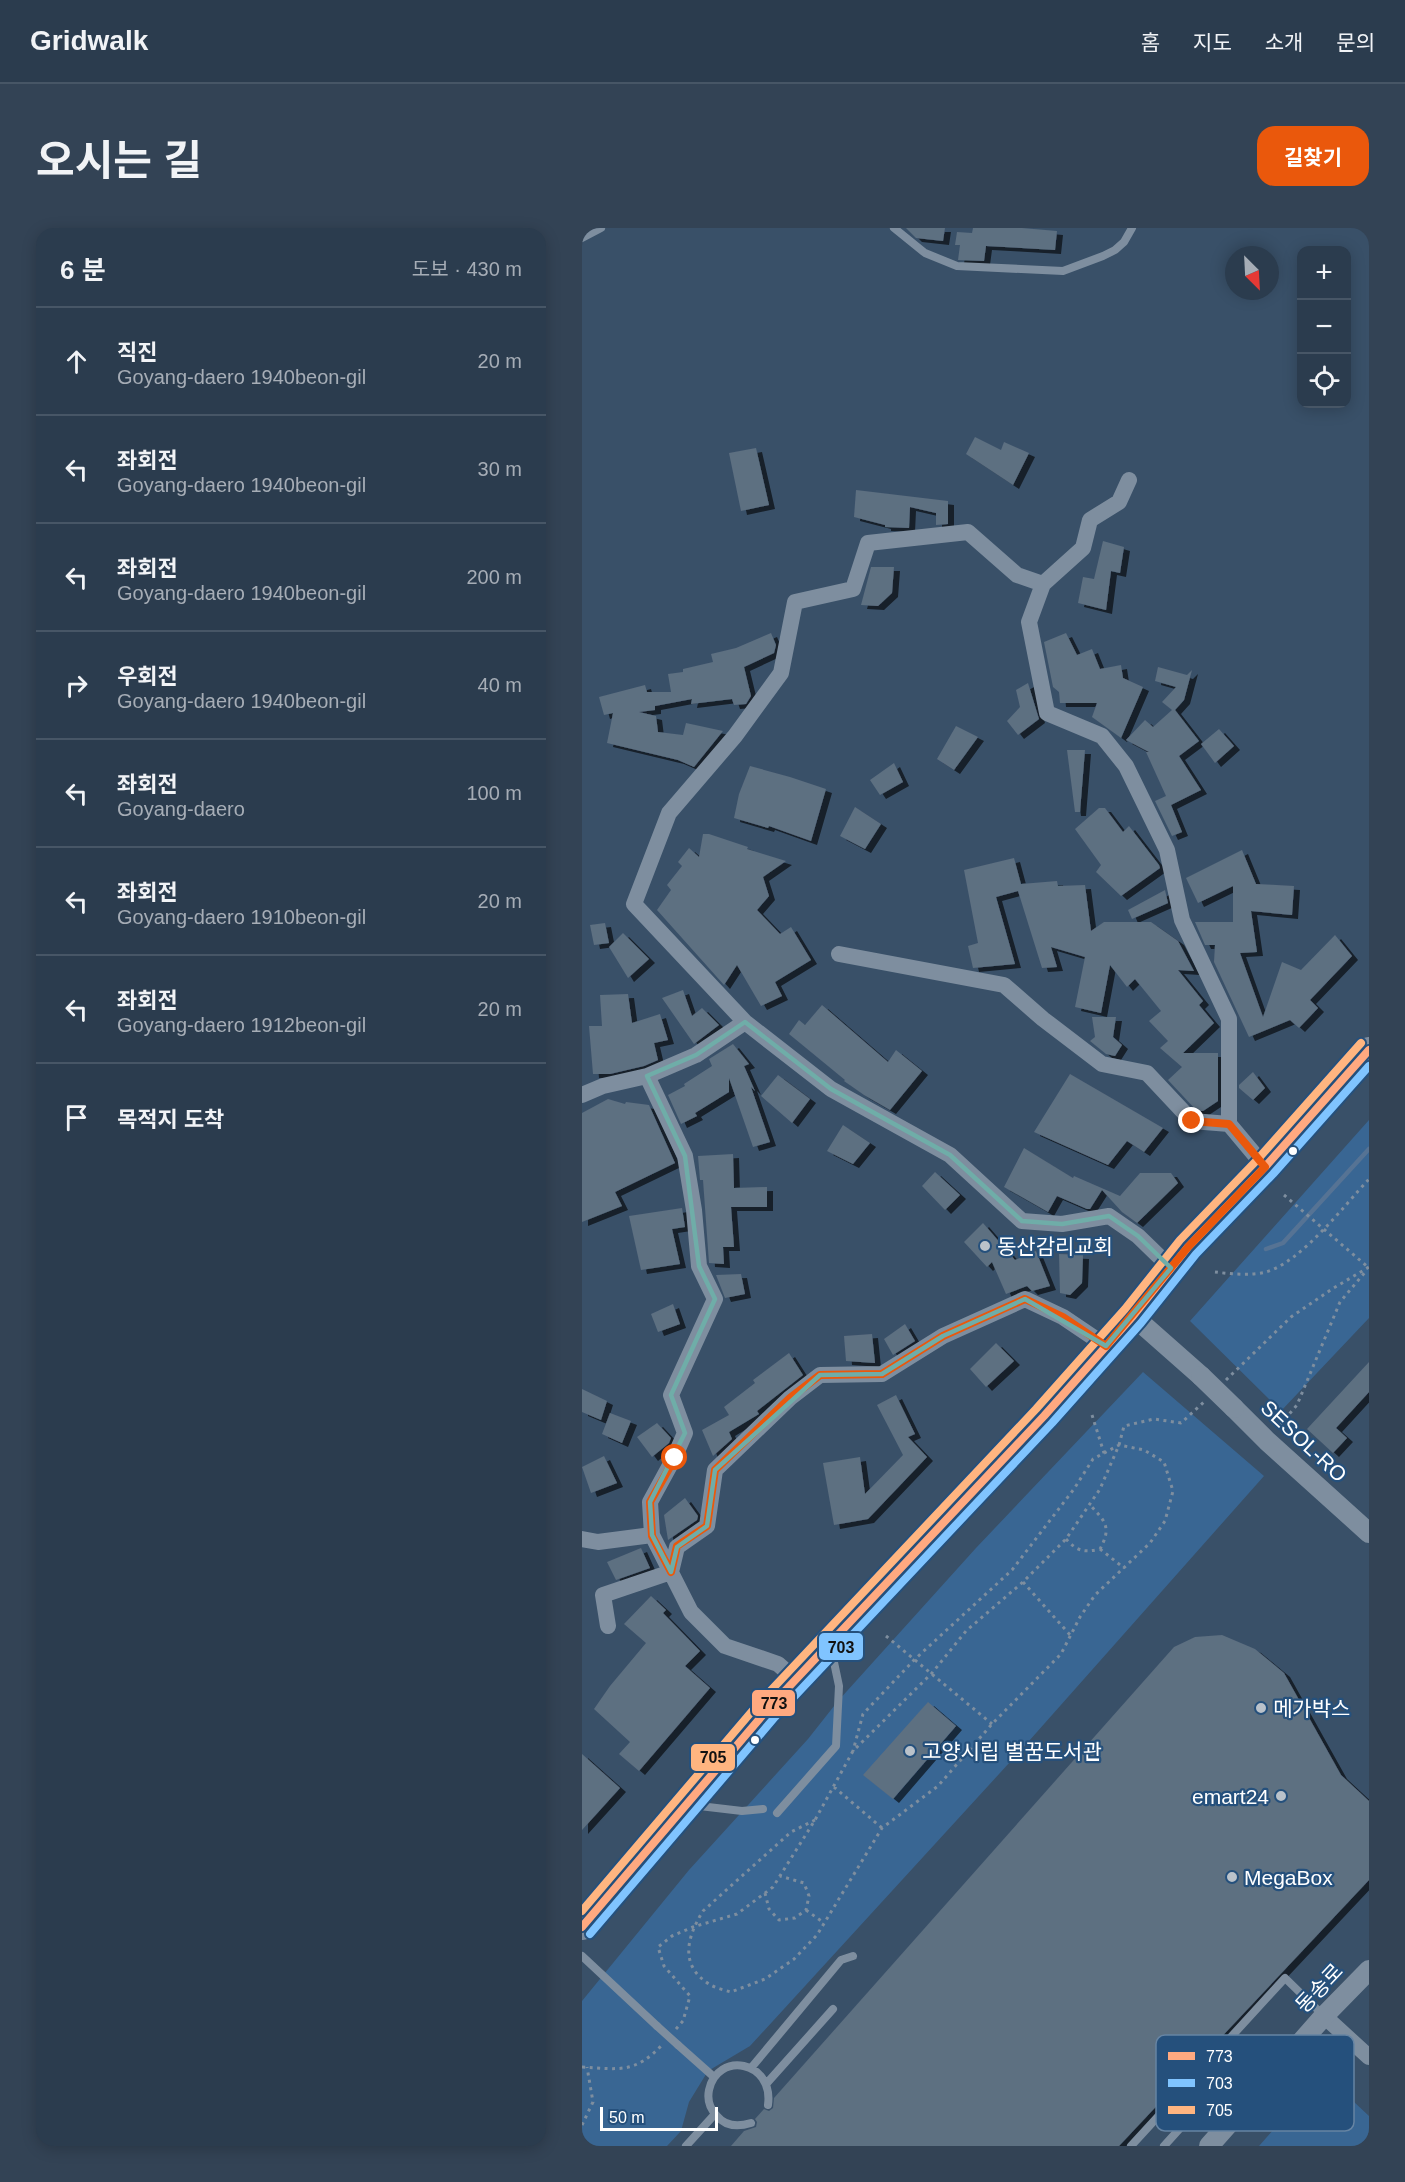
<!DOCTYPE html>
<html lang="ko">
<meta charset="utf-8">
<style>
:root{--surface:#2b3c4e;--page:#334355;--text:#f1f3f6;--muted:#a6adb6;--line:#475666;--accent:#ea580c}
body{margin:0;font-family:Arial,"Noto Sans KR",sans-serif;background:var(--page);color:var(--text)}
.controls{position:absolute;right:18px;top:18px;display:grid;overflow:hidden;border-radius:12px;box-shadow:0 3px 15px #0003}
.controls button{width:54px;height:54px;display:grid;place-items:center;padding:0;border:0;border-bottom:2px solid var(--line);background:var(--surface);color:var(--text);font:30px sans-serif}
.compass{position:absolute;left:643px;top:18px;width:54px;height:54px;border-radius:50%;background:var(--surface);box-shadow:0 3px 15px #0003;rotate:156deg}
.scale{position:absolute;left:18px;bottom:15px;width:118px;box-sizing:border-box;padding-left:6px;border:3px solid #fff;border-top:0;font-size:16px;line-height:21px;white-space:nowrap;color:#fff;-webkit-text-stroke:4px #25507c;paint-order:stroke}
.stop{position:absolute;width:18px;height:18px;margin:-14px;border:4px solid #ea580c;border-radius:50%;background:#fff}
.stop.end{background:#ea580c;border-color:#fff;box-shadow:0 2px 6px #0008}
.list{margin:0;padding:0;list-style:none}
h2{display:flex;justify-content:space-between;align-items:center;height:78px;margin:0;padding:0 24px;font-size:26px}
h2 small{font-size:20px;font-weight:400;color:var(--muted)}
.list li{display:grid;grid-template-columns:39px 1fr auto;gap:18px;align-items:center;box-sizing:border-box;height:108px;padding:0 24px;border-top:2px solid var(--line)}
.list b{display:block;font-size:22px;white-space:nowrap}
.list p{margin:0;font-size:20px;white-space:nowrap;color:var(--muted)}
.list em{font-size:20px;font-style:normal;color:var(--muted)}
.icon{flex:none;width:33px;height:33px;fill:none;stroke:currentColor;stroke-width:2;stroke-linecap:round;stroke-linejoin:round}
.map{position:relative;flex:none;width:787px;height:1918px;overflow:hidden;border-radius:18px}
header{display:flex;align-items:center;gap:36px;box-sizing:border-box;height:84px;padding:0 30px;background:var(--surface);border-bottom:2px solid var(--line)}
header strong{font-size:28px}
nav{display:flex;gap:33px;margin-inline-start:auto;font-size:21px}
.intro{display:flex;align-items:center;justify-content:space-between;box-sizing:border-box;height:144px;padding:0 36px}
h1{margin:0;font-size:42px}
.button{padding:15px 27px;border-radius:18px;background:var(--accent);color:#fff;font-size:21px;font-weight:700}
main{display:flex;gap:36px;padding:0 36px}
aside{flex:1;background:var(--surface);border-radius:18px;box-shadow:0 3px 15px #0003}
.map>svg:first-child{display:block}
.green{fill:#396693}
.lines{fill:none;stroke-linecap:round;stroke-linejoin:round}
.stream{stroke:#567394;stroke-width:4.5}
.building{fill:#5d6f81;filter:url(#shadow)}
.path{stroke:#7e8e9f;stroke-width:3;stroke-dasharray:3 4.5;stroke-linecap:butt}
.service{stroke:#7e8e9f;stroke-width:8}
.minor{stroke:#7e8e9f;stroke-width:16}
.tertiary{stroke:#7e8e9f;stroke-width:20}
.primary{stroke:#7d8c9e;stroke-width:26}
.service-bridge{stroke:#7e8e9f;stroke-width:8}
.tertiary-bridge{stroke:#7e8e9f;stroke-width:20}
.bus-1-casing{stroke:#25507c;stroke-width:12}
.bus-2-casing{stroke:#25507c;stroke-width:12}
.bus-3-casing{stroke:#25507c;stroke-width:12}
.bus-1{stroke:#ffa980;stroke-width:8}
.bus-2{stroke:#80c4ff;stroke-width:8}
.bus-3{stroke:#ffb580;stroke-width:8}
.route{stroke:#ea580c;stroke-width:8}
.marked{fill:none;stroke:#6fada8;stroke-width:4.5;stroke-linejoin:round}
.bus-dot{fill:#fff;stroke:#25507c;stroke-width:2}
.poi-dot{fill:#bac2ca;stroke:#25507c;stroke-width:2}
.labels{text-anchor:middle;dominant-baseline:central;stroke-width:4.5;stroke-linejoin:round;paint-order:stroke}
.poi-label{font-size:21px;fill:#fff;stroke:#25507c;text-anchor:start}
.street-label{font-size:21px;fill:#fff;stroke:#25507c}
.key{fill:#25507c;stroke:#6684a3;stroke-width:1.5}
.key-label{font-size:16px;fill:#fff}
.line-badge{stroke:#25507c;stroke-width:2}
.pale-badge-label{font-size:16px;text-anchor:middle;font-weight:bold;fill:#111}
</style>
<header>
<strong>Gridwalk</strong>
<nav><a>홈</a><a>지도</a><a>소개</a><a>문의</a></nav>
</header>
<div class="intro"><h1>오시는 길</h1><a class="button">길찾기</a></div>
<main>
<aside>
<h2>6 분<small>도보 · 430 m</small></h2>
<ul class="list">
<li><svg class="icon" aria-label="ahead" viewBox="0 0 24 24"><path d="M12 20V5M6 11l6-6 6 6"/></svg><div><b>직진</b><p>Goyang-daero 1940beon-gil</p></div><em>20 m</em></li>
<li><svg class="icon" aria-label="left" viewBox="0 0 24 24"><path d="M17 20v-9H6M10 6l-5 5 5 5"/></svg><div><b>좌회전</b><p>Goyang-daero 1940beon-gil</p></div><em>30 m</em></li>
<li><svg class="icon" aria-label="left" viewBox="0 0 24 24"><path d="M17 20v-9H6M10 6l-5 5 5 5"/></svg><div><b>좌회전</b><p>Goyang-daero 1940beon-gil</p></div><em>200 m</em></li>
<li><svg class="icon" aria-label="right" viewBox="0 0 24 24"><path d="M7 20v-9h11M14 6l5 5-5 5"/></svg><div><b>우회전</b><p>Goyang-daero 1940beon-gil</p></div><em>40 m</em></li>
<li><svg class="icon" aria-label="left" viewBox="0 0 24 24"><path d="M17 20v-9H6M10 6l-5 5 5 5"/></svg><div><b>좌회전</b><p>Goyang-daero</p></div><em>100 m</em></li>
<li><svg class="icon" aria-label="left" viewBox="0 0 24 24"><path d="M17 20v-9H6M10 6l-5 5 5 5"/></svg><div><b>좌회전</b><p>Goyang-daero 1910beon-gil</p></div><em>20 m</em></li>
<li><svg class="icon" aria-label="left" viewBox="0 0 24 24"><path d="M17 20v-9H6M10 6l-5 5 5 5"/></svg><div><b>좌회전</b><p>Goyang-daero 1912beon-gil</p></div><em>20 m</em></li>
<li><svg class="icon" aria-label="arrive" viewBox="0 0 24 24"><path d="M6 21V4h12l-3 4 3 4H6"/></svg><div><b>목적지 도착</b></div></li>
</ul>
</aside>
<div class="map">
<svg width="787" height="1918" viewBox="0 0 787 1918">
<defs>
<filter id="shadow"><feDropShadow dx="6" dy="4" stdDeviation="0" flood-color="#0009"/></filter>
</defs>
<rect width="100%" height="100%" fill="#395068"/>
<!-- green -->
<path class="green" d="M787,892v198l-88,93 -91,-90z
M561,1144l121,104 -243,274 -271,296 -42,25 -19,31 -8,29 -14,15h-85v-145l107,-131 119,-131 30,-38 138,-153z
M741,1845l46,43v30h-110z"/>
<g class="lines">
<!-- stream -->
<path class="stream" d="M684,1021l17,-6 86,-94"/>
</g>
<!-- building -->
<path class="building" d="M324,0h39l-2,13 -27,-3z
M391,0h49l35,3 -2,19 -69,-4 -2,15 -26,-1 2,-15h-5l2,-13 15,1z
M393,209l26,13 3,-8 25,11 -16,32 -47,-31z
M174,220l13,57 -28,6 -12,-58z
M274,262l92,11v23l-12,1v-12l-26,-6 -1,21 -24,-1v-2l-31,-8z
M521,313l21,6 -4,26 -9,-2 -5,39 -28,-7 5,-26 11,2z
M289,339h23l-2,26 -14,13 -17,-1z
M189,405l5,12 -2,8 -30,14 7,29 -5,8 -12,1 -2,-6 -41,5 1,-5 -37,7v4l-16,2 17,4 2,16 25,3 3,-12 37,8 -29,36 -16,-7 -71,-17 6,-30 -9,2 -5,-18 46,-12 2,7h24l-3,-18 15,-2v-3l30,-7 -2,-8 25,-6z
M484,405l11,22 15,-6 8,20 21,-4 2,13 20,9 -22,51 -29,-21 5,-14h-37l-1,-11 -6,-5 -9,-45z
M576,439l29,8 5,-5 -8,30 -9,10 24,31 -20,15 22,34 -30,15 11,27 -10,4 -17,-35 11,-5 -20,-44h3l-23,-12 19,-20 8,7 19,-17 -10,-8 14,-15 -21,-6z
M446,455l11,36 -21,16 -11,-14 13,-14 -4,-17z
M374,498l22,11 -24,33 -17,-11z
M637,501l15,17 -19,17 -14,-19z
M485,522h18l-5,62h-5z
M312,535l9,19 -23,13 -10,-15z
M168,538l40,11 36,12 -15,52 -42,-15 -1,2 -34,-10 5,-24z
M273,579l26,17 -16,25 -25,-13z
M517,580h6l18,24 6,-6 30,39 1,3 -39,28 -25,-24 5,-7 -26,-36z
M121,606h6l39,13 -1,2 39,12 -23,16 6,19 -12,14 23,24 11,-7 20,33 -36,22 7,14 -21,10 -24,-41 -13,20 -67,-75 14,-20 -4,-5 15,-19 -4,-4 11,-14 10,9z
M660,622l14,34 38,2 -2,29 -41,-4 6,41 -17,1 23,64 19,-55 19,8 34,-35 17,21 -42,44 8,8 -19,20 -9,-8 -41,17 -35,-75 1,-17h-10l-10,-23h38v-36l-35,17 -12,-25z
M432,630l7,26 36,-3 1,5 27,-1 6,46 13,-9h47l27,19 16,30 -16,-1 25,31 -4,4 15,18 -31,30h35v48l-15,10h-6l-29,-31 14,-13 -22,-19 8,-7 -19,-20 12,-10 -26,-32 -8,8 -17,-22 -9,48 -26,-6 10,-50 -34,-10 6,20 -15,1 -24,-77 -22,6 19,67 -42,4 -5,-22 10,-3 -14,-73z
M583,662l3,13 -36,16 -4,-9z
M23,695l4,20 -15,2 -4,-20z
M41,705l26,26 -21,19 -19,-31z
M101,762l9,26 10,-8 17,17 -25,19 -32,-46z
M46,766l4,29 28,-9 8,26 -14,3 4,17 -14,6 -34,8h-17l-4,-48h13l-2,-31z
M240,777l66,57 8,-12 26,21 -32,39 -26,-15 -20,-14 1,-1 -56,-46 10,-14 6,5z
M510,789h24l-3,20 9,8 -7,11 -9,-2 -16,-13 5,-4z
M151,816l16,20 -5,2 11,25 -4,-4 19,55 -17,5 -24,-69v14l-34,21 2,3 -16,8 -13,-29 17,-9 -1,-2 28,-18 -3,-7z
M671,844l12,16 -12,12 -14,-12v-3z
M488,846l93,54 -19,24 -17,-11 -19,24 -74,-33z
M196,847l32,24 -18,24 -31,-27z
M26,871l17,5 1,-2 23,3 26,58 -60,29 7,14 -40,16v-109z
M261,897l27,18 -17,21 -26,-13z
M442,920l49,30 1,-2 46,20 20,-23h31l7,10 -41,40 -15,-11 -20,-22 -12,19h-3l-30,-13 -9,16 -44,-25z
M151,926l1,34 33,-1v20h-36l3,40h-11l1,17 -15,-1 -6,-83h-3l-2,-24z
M353,944l25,23 -15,15 -23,-24z
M100,980l3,19 -13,2 8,35 -39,6 -12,-54z
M401,995l32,37 21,-9 14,35 -18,5 -5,-5 -21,8 -14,-32 -5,5 -23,-25z
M477,1026l24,1 -1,28 -12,12 -10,-2z
M159,1046l4,20 -20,4 -9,-23z
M91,1076l7,20 -22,8 -7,-18z
M323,1096l10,17 -22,14 -9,-16z
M290,1106l3,29 -29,-2 -2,-25z
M414,1115l18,18 -28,26 -16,-18z
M207,1125l14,22 -46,36 2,3 -30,18 3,7 -19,17 -11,-26 27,-15 -5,-8 31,-24 -2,-3z
M787,1134v30l-33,36 11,10 -14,15 -26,-24z
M0,1161l25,12 -6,19 -19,-8z
M314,1167l19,39 -7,3 19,20 -59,62 -34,6 -11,-62 37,-6 5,37 38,-39 -26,-50z
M28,1185l21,8 -9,22 -20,-9z
M75,1195l14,15 -2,5 -17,14 -15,-20z
M22,1228l13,27 -26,10 -9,-26z
M103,1270l13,18 -1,4 -29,20 -4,-25z
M59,1320l9,20 -34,12 -9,-18z
M69,1368l15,14 -3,3 37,38 -15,15 25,22 -71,83 -20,-17 11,-12 -36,-33 16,-23 36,-43 -22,-19z
M640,1407l33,14 29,24 57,102 28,26v79l-250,266h-388l13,-15 12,-4 1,-5 -2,-3 9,-10 5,2 4,-3 1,-10 400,-451 21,-10z
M346,1474l28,24 -63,73 -30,-24z
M0,1526l38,34 -38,42z"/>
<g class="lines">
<!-- path -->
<path class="path" d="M702,967l85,73
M633,1044c16,2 36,4 51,0 35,-10 78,-66 103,-93
M644,1152l65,-63 41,-28 37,-22
M510,1187l12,38
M698,1197l17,-20 43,-103 26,-31
M484,1311c11,12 18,14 34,10 12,-22 5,-28 -10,-44
M518,1321l24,19
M441,1354l48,54
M304,1408l106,88
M252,1559l48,41
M233,1592l-24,12 -88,79c-16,26 -24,54 6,73 6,4 15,6 22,8l34,-13 29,-20 23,-24 65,-107 56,-42 54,-62 69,-70 19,-37 15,-22 55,-52 15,-22 8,-30 -9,-29 -20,-12 -25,-5 -26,14 -19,30 -62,81 -98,90 -51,54 -10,37
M183,1665l4,16 10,11 16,-2 11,-8 3,-14 -5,-13 -24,-7
M224,1682l18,13
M94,1801l7,-8 7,-25 -26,-30 -6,-19 14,-11 21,-9 44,-13 36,-27 42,-67 38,-69 79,-78 34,-42 57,-49 43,-43 34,-50 19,-44 5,-19 30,-7 27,4 24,-22
M0,1839c38,2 52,7 80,-22
M0,1897l11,-23 -6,-35"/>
<!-- service -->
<path class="service" d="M312,0l31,25 32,13 106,5 40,-15 12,-6 9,-8 8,-14
M0,10l19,-10
M109,1577l51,6 21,-2
M195,1585l59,-67 3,-60 -8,-38
M0,1728l75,70
M96,1817l36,32
M169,1840l90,-108 12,-4
M185,1855l66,-74
M169,1895c-13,4 -25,4 -34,-7 -7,-7 -10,-16 -8,-26 8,-39 65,-30 59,15
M104,1918l29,-32
M549,1918l154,-168 39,38
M582,1918l66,-73 51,-16"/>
<!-- minor -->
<path class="minor" d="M547,252l-10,22 -29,18 -7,28 -40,36 -14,38 18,91 55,23 24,30 41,84 15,70 47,99v105l36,43
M461,356l-26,-9 -49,-43 -100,11 -15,46 -58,13 -14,71 -46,63 -66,77 -35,91 111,118 86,67 119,66 72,66 40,3 47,-8 29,20 33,32
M257,726l165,31 39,34 59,45 45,9 45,48 37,3
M163,794l-49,33 -49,21 38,80 9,54 5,56 16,33 -44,96 14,38 -11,25 -24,44 2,33 39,77 34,34 53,18 17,15
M0,867l21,-9 44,-10
M0,1311l16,3 54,-7
M26,1398l-5,-31 68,-23 6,-25 30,-21 8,-56 75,-72 30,-23 62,-1 61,-38 82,-37 38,18 43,29
M742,1788l45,41"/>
<!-- tertiary -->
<path class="tertiary" d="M551,1088l68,60
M652,1180l33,33 102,92
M627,1918l115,-130 45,-46"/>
<!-- primary -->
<path class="primary" d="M0,1699l185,-217 277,-294 89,-100 55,-69 77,-80 104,-117"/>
<!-- service-bridge -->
<path class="service-bridge" d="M75,1798l21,19"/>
<!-- tertiary-bridge -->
<path class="tertiary-bridge" d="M619,1148l33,32"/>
<!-- bus-1 casing -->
<g class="bus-1-casing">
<path id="bus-1" d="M0,1699l185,-217 277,-294 89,-100 55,-69 77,-80 104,-117"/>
</g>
<!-- bus-2 casing -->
<g class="bus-2-casing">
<path id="bus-2" d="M8,1706l185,-217 277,-294 89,-100 55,-69 77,-80 96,-108"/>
</g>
<!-- bus-3 casing -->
<g class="bus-3-casing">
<path id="bus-3" d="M0,1683l177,-208 277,-294 89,-100 55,-69 77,-80 104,-117"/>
</g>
<!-- bus-1 -->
<use href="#bus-1" class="bus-1"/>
<!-- bus-2 -->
<use href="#bus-2" class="bus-2"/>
<!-- bus-3 -->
<use href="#bus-3" class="bus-3"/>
</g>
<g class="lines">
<!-- route -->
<path class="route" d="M93,1230l-25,44 2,34 19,36 6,-26 30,-20 8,-56 75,-72 30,-23 62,-1 61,-38 82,-37 38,18 43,29 82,-99 77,-80 -36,-43 -37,-3"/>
</g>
<!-- marked area -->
<path class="marked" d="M163,794l86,67 119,66 72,66 40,3 47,-8 29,20 33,32 -65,78 -81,-47 -82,37 -61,38 -62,1 -105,95 -8,56 -30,21 -6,25 -19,-37 -2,-33 35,-69 -14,-38 44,-96 -16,-33 -14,-110 -38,-80 49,-21z"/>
<!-- markers -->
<g class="bus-dot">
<circle cx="711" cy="923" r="5"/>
<circle cx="173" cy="1512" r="5"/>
</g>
<g class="poi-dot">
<circle cx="403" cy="1018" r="6"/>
<circle cx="679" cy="1480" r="6"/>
<circle cx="328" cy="1523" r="6"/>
<circle cx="699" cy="1568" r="6"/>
<circle cx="650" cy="1649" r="6"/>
</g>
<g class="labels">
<!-- poi labels -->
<g class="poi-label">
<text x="415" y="1018">동산감리교회</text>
<text x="691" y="1480">메가박스</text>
<text x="340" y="1523">고양시립 별꿈도서관</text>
<text x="687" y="1568" text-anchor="end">emart24</text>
<text x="662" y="1649">MegaBox</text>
</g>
<!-- street labels -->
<g class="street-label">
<text transform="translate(722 1213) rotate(43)">SESOL-RO</text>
<text transform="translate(737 1760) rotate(-47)">동송로</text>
</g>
</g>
<!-- legend -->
<rect x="574" y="1807" width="198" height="96" rx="9" class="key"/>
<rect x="586" y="1824" width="27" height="8" fill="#ffa980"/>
<rect x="586" y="1851" width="27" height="8" fill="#80c4ff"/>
<rect x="586" y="1878" width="27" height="8" fill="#ffb580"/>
<g class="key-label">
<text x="624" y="1834">773</text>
<text x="624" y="1861">703</text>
<text x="624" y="1888">705</text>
</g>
<g class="line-badge">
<rect x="236" y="1404" width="46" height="29" rx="6" fill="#80c4ff"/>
<rect x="169" y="1461" width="45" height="28" rx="6" fill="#ffa980"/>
<rect x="108" y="1515" width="46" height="29" rx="6" fill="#ffb580"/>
</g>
<g class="pale-badge-label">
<text x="259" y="1425">703</text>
<text x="192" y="1481">773</text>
<text x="131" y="1535">705</text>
</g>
</svg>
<div class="controls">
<button>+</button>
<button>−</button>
<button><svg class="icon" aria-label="locate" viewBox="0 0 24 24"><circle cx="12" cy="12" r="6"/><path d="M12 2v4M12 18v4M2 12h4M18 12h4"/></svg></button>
</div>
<svg class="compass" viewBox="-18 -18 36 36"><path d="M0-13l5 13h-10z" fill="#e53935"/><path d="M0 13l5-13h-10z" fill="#a6adb6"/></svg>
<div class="scale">50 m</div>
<div class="stop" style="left:93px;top:1230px"></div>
<div class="stop end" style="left:610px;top:893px"></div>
</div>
</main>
